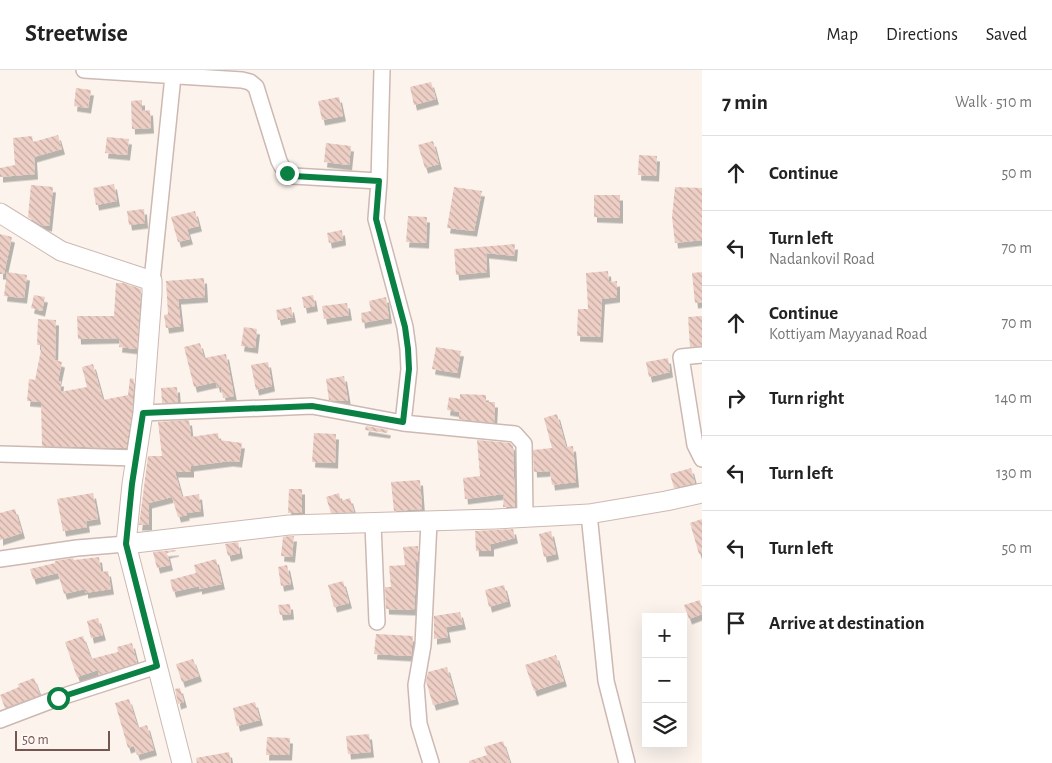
<!DOCTYPE html>
<meta charset="utf-8">
<style>
:root{--surface:#fff;--page:#f6f6f6;--text:#222;--muted:#767676;--line:#e0e0e0}
body{margin:0;font-family:"Alegreya Sans",sans-serif;background:var(--page);color:var(--text)}
.controls{position:absolute;right:15px;bottom:15px;display:grid;overflow:hidden;border-radius:0px;box-shadow:0 5px 20px #0002}
.controls button{width:45px;height:45px;display:grid;place-items:center;padding:0;border:0;border-bottom:1px solid var(--line);background:var(--surface);color:var(--text);font:25px sans-serif}
.scale{position:absolute;left:15px;bottom:12px;width:95px;box-sizing:border-box;padding-left:5px;border:2px solid #755751;border-top:0;font-size:14px;line-height:18px;white-space:nowrap;color:#755751;-webkit-text-stroke:4px #fef7f3;paint-order:stroke}
.stop{position:absolute;width:15px;height:15px;margin:-11px;border:4px solid #0b8043;border-radius:50%;background:#fff}
.stop.end{background:#0b8043;border-color:#fff;box-shadow:0 1px 5px #0008}
.list{margin:0;padding:0;list-style:none}
h2{display:flex;justify-content:space-between;align-items:center;height:65px;margin:0;padding:0 20px;font-size:21px}
h2 small{font-size:16px;font-weight:400;color:var(--muted)}
.list li{display:grid;grid-template-columns:32px 1fr auto;gap:15px;align-items:center;box-sizing:border-box;height:75px;padding:0 20px;border-top:1px solid var(--line)}
.list b{display:block;font-size:19px;white-space:nowrap}
.list p{margin:0;font-size:16px;white-space:nowrap;color:var(--muted)}
.list em{font-size:16px;font-style:normal;color:var(--muted)}
.icon{flex:none;width:28px;height:28px;fill:none;stroke:currentColor;stroke-width:2;stroke-linecap:round;stroke-linejoin:round}
.map{position:relative;flex:none;width:702px;height:693px;overflow:hidden}
header{display:flex;align-items:center;gap:30px;box-sizing:border-box;height:70px;padding:0 25px;background:var(--surface);border-bottom:1px solid var(--line)}
header strong{font-size:24px}
nav{display:flex;gap:28px;margin-inline-start:auto;font-size:18px}
main{display:flex}
aside{flex:1;background:var(--surface)}
.map>svg:first-child{display:block}
.building{fill:url(#building-back-hatch);filter:url(#shadow)}
.lines{fill:none;stroke-linecap:round;stroke-linejoin:round}
.minor-casing{stroke:#cdb9b2;stroke-width:18}
.tertiary-casing{stroke:#cdb9b2;stroke-width:21}
.minor{stroke:#fff;stroke-width:15}
.tertiary{stroke:#fff;stroke-width:19}
.route{stroke:#0b8043;stroke-width:6}
</style>
<header>
<strong>Streetwise</strong>
<nav><a>Map</a><a>Directions</a><a>Saved</a></nav>
</header>
<main>
<div class="map">
<svg width="702" height="693" viewBox="0 0 702 693">
<defs>
<pattern id="building-back-hatch" width="6" height="6" patternUnits="userSpaceOnUse" patternTransform="scale(1.25)"><rect width="6" height="6" fill="#eecfc6"/><path d="M-1 5l2 2M0 0l6 6M5-1l2 2" fill="none" stroke="#c5aba3"/></pattern>
<filter id="shadow"><feDropShadow dx="3" dy="5.5" stdDeviation="0" flood-color="#0004"/></filter>
</defs>
<rect width="100%" height="100%" fill="#fbf3ec"/>
<!-- building -->
<path class="building" d="M431,12l5,17 -22,6 -4,-18z
M76,18l15,2 -3,18 -14,-2z
M339,27l4,19 -21,4 -4,-19z
M142,30v11l8,-1 1,18 -19,1 -1,-28z
M58,65l4,14 -28,8 1,17 -35,3v-9l15,-3 -2,-27 19,-2 1,6z
M107,67l22,2 -2,16 -22,-2z
M433,71l6,23 -14,4 -7,-23z
M326,73l25,3 -2,19 -25,-3z
M639,85l18,1 -1,20 -18,-1z
M114,114l3,17 -21,4 -3,-17z
M31,115l22,2 -4,39 -8,-1 -13,-8z
M454,117l28,4 -8,40 -27,-3z
M675,117l27,1v52l-27,3 -3,-26z
M594,125h26v23l-26,-1z
M144,139l1,14 -16,2 -2,-14z
M195,141l4,15 -12,3 3,10 -12,3 -7,-25z
M408,146l19,1 -1,26 -20,-1z
M342,160l1,10 -14,3 -2,-10z
M0,164l12,3 -8,37h-4z
M515,174l-1,12 -28,-3 1,19 -31,3 -2,-26z
M608,201l1,11 8,-1v16l-15,2 -2,38 -23,-1 1,-27h10l-2,-36z
M7,202l20,3 -3,23 -20,-2z
M702,202v30l-7,1 -3,-30z
M204,208l1,19 -27,2 3,27 -15,2 -2,-13 4,-1 -2,-33z
M116,213h7l18,6 -4,60 -18,-2 1,-9 -42,1 -1,-23h37z
M34,225l11,2 -3,14 -11,-3z
M313,225l2,11 -11,2 -2,-11z
M386,227l3,21 -27,5 -1,-10 10,-2 -2,-10z
M347,233l2,12 -25,4 -2,-13z
M291,237l2,10 -15,3 -2,-10z
M702,246v30l-12,1 -2,-30z
M38,249l18,1 -1,40 7,2 -4,19h3l-1,11 27,-5 -5,-20 11,-3 10,36 25,-5 2,-17 4,1 -2,33 -6,36 -84,-2 -1,-44 -14,-1 2,-22 6,1 7,-35h-5z
M244,257l13,2 -2,19 -14,-2z
M200,273l4,15 22,-4 8,42 -11,2 -2,-12 -4,1 -1,-5 -22,5 -10,-40z
M436,277l25,4 -4,22 -25,-4z
M668,288l2,14 -21,5 -3,-15z
M268,292l4,24 -16,4 -5,-25z
M344,306l4,25 -19,-1 -3,-21z
M177,317l1,15 -16,1 -1,-15z
M460,324l26,1v7h9l-1,21 -35,-4v-7l-12,-2 2,-13 11,2z
M557,344l9,33 7,-1 3,36 -24,3 -2,-14 -16,1 -1,-22 19,-2 -8,-30z
M189,350l2,17 27,-4 1,7 23,3 -3,19 -9,-1 -39,5v6h-16l7,25 17,-3 2,17 -15,2 1,2 -9,2 -6,-20 -23,6v22h-10l9,-69h14l-4,-34z
M366,356l22,4 -1,3 -22,-3z
M314,363l22,1 -1,29 -23,-1z
M477,370l33,3 3,3 2,61h-12l1,-13 -39,5 -2,-21 17,-2z
M691,398l4,15 -21,5 -4,-14z
M420,410l2,29 -28,2 -3,-29z
M289,419h13v24h-14z
M93,423l5,26 -12,2 1,6 -24,4 -6,-32z
M339,423l2,8 9,-3 4,14 -23,1 -5,-16z
M15,439l7,24 -22,7v-27z
M702,449v35h-3l-9,-31z
M513,459l2,9 -24,6v7h-15l-1,-20z
M551,461l5,23 -12,3 -5,-23z
M290,466h4l-2,21 -11,-1 2,-19z
M238,472l2,11 -12,3 -3,-12z
M418,476v16h-3l1,18 -2,30 -28,-1 -1,-22h6l-2,-21 16,-1 -2,-18z
M176,480v1l-9,2 3,12 -13,3 -4,-16z
M99,487l2,15 7,-1 3,18 -26,4v-4l-21,5 -6,-21 -25,6 -3,-10 25,-6v-2l18,-3 1,2z
M216,489l6,25 -23,5v-3l-26,6 -3,-12 26,-7 -2,-8z
M287,495l4,19 -10,2 -3,-19z
M343,511l6,22 -15,4 -6,-22z
M504,515l4,16 -19,6 -4,-17z
M700,530l2,14 -13,5 -5,-14z
M290,534l1,10 -11,1 -2,-10z
M460,542l3,12 -17,3 2,10 -14,2v-23z
M98,548l5,17 -12,3 -4,-17z
M376,564l37,2 -2,20 -37,-2z
M83,566l8,23 27,-7 -1,-5 15,-4 5,20 -38,12 -1,-5 -21,7 -12,-35z
M556,585l8,26 -30,10 -9,-26z
M193,589l6,17 -17,6 -6,-18z
M447,597l9,32 -23,6 -7,-24 2,-9z
M34,608l6,17 -35,13 -5,-13 19,-8 -1,-3z
M180,618l4,14 -6,2 -3,-15z
M129,629l9,29 9,-3 7,25 -17,5 -3,-9 -6,2 -13,-45z
M255,632l5,18 -23,6 -4,-18z
M369,664l2,18 -23,2 -2,-18z
M267,667l23,1 -1,17h-23z
M503,671l7,22h-41v-2l18,-6 -3,-8z
M229,682l2,11h-34l-1,-5z"/>
<g class="lines">
<!-- minor casing -->
<g class="minor-casing">
<path id="minor" d="M84,0l158,10 8,2 6,5 23,74c3,7 7,12 14,15l86,5 -3,38 29,108 3,22 1,20 -6,54
M379,111l3,-111
M152,211l21,-205
M702,285l-21,2 14,88 7,14
M143,343l169,-7 91,17 112,11 9,10 1,73
M0,384l136,4
M589,444l17,167 21,82
M429,452l-6,123 -7,40 3,39 12,39
M373,454l4,98
M0,489l77,-11 49,-4
M0,650l58,-22 99,-32"/>
</g>
<!-- tertiary casing -->
<g class="tertiary-casing">
<path id="tertiary" d="M0,143l61,38 91,30v13l-9,119 -11,71 -6,60 56,219
M126,474l163,-19 206,-6 94,-5 77,-13 36,-8"/>
</g>
<!-- minor -->
<use href="#minor" class="minor"/>
<!-- tertiary -->
<use href="#tertiary" class="tertiary"/>
</g>
<g class="lines">
<!-- route -->
<path class="route" d="M58,628l99,-32 -31,-122 6,-60 11,-71 169,-7 91,16 6,-53 -1,-20 -3,-22 -29,-108 3,-38 -86,-5 -6,-3"/>
</g>
</svg>
<div class="controls">
<button>+</button>
<button>−</button>
<button><svg class="icon" aria-label="layers" viewBox="0 0 24 24"><path d="M12 4l9 5-9 5-9-5zM3 14l9 5 9-5"/></svg></button>
</div>
<div class="scale">50 m</div>
<div class="stop" style="left:58px;top:628px"></div>
<div class="stop end" style="left:287px;top:103px"></div>
</div>
<aside>
<h2>7 min<small>Walk · 510 m</small></h2>
<ul class="list">
<li><svg class="icon" aria-label="ahead" viewBox="0 0 24 24"><path d="M12 20V5M6 11l6-6 6 6"/></svg><div><b>Continue</b></div><em>50 m</em></li>
<li><svg class="icon" aria-label="left" viewBox="0 0 24 24"><path d="M17 20v-9H6M10 6l-5 5 5 5"/></svg><div><b>Turn left</b><p>Nadankovil Road</p></div><em>70 m</em></li>
<li><svg class="icon" aria-label="ahead" viewBox="0 0 24 24"><path d="M12 20V5M6 11l6-6 6 6"/></svg><div><b>Continue</b><p>Kottiyam Mayyanad Road</p></div><em>70 m</em></li>
<li><svg class="icon" aria-label="right" viewBox="0 0 24 24"><path d="M7 20v-9h11M14 6l5 5-5 5"/></svg><div><b>Turn right</b></div><em>140 m</em></li>
<li><svg class="icon" aria-label="left" viewBox="0 0 24 24"><path d="M17 20v-9H6M10 6l-5 5 5 5"/></svg><div><b>Turn left</b></div><em>130 m</em></li>
<li><svg class="icon" aria-label="left" viewBox="0 0 24 24"><path d="M17 20v-9H6M10 6l-5 5 5 5"/></svg><div><b>Turn left</b></div><em>50 m</em></li>
<li><svg class="icon" aria-label="arrive" viewBox="0 0 24 24"><path d="M6 21V4h12l-3 4 3 4H6"/></svg><div><b>Arrive at destination</b></div></li>
</ul>
</aside>
</main>
